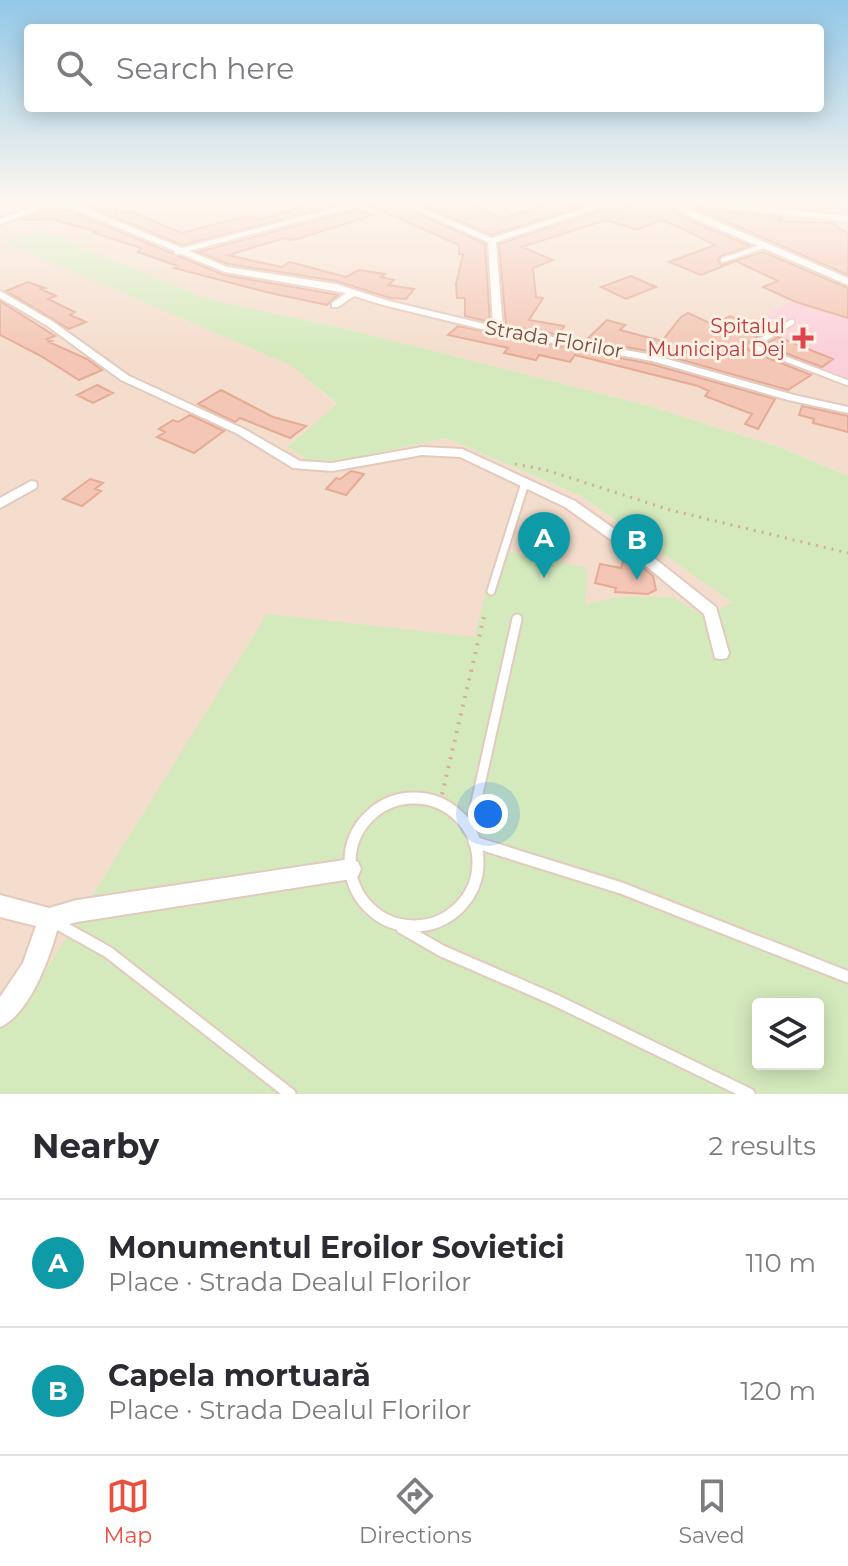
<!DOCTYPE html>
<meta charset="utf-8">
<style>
:root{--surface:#fff;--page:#f7f7f7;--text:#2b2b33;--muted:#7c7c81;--line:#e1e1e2;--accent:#eb503e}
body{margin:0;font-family:Montserrat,sans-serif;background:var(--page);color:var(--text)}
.controls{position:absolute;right:24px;bottom:24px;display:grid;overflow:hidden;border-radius:8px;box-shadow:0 4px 20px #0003}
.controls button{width:72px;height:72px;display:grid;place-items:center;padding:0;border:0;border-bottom:2px solid var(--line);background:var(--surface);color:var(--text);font:40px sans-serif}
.you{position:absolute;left:488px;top:814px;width:28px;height:28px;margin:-20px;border:6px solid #fff;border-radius:50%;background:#1a73e8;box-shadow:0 0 0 12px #1a73e833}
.badge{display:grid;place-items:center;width:52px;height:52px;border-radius:50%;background:var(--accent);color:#fff;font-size:26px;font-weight:700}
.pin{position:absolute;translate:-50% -66px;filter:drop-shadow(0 2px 4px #0008)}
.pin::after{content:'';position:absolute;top:42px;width:28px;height:24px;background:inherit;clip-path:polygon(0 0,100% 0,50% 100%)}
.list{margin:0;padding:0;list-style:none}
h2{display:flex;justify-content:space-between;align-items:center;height:104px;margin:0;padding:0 32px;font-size:34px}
h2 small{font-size:26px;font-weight:400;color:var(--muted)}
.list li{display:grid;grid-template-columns:52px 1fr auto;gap:24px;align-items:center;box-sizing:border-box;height:128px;padding:0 32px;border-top:2px solid var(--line)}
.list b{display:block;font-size:30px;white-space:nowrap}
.list p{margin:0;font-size:26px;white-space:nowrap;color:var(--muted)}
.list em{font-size:26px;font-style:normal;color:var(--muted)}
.icon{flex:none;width:44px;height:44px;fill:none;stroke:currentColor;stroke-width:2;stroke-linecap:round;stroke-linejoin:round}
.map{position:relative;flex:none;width:848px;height:1094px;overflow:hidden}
.search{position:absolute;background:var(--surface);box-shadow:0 4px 20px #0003;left:24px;right:24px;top:24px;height:88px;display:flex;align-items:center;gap:20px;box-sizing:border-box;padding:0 28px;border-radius:8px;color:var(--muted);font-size:30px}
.sheet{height:360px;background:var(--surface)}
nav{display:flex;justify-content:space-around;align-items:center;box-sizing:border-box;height:112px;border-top:2px solid var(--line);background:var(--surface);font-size:22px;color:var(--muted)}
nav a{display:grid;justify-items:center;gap:4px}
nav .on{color:var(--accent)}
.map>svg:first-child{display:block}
.residential{fill:#f4ddcc;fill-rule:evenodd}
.medical{fill:#fbd0db}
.green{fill:#d4eabd;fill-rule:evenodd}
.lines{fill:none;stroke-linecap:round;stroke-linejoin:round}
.stream{stroke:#98d6d8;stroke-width:3}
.building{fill:#f3c6b5;stroke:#e6aa95;stroke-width:2}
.service-far4-casing{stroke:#e2cabd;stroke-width:6}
.service-far3-casing{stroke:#e2cabd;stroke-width:8}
.service-far2-casing{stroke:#e2cabd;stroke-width:11}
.service-far1-casing{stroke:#e2cabd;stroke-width:13}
.service-casing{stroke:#e2cabd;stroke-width:15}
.minor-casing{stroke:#e2cabd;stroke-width:4}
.tertiary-casing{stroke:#e2cabd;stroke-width:4}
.secondary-casing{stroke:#e8caba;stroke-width:4}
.path-far2{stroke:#d7a999;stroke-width:2;stroke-dasharray:1 3;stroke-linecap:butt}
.path-far1{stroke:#d7a999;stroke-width:3;stroke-dasharray:2 6;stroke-linecap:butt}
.path{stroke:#d7a999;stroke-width:4;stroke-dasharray:2 7;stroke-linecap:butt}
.service-far4{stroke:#fff;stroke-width:4}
.service-far3{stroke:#fff;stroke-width:5}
.service-far2{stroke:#fff;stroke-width:7}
.service-far1{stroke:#fff;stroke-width:9}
.service{stroke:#fff;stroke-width:11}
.minor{fill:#fff;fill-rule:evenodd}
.tertiary{fill:#fff;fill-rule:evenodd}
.secondary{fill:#fff;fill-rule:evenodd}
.health-dot{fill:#e0444e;stroke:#fff1e4;stroke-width:3}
.labels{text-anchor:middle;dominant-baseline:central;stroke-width:6;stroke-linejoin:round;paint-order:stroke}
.far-health-label{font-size:20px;fill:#be3a42;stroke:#fff1e4;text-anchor:end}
.far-street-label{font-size:20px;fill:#725046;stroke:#fff1e4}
</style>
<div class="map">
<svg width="848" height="1094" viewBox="0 0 848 1094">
<rect width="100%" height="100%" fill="#fdedde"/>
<!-- residential -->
<path class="residential" d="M0,201h848v275l-66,-28 -136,-43 -303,-77 -135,-29 -168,-69 -35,12 286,122 46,41 -50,42 25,15 48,-5 86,-19 135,58 152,107 115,491h-848zM758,1004h60v60h-60z"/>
<!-- medical -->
<path class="medical" d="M830,282l18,6v99l-94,-34 -12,-7 31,-16 -21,-9z"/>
<!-- green -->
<path class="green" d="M40,230l168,69 135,29 303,77 136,43 66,28v618h-848v-66l25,-24 242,-390 207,23 24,-87 89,18 -2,37 32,-8h55l31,18 30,-12 -152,-107 -135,-58 -86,19 -48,5 -25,-15 50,-43 -46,-39 -287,-123zM758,1004h60v60h-60z"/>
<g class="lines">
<!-- stream -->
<path class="stream" d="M827,201l21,10"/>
</g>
<!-- building -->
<path class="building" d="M76,201h39l1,13 11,-4 55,23 64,-17 14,3 63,-18 22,2 -163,42z
M392,201l93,43 5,78 -25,-6v-18h-8l-1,-14 7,-30h-4v-9l-88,-39z
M413,201h47l42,17 53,-17 16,5 19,-2 -98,31z
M644,201h30v9l15,10 61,26 -29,10 -3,4 3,5 42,-13 85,36v30l-52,-16 -33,-15 15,-6 -42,-20 -35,14 -32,-13 46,-17 -36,-18 -18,-7 -24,10 -31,-10 -84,27 31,13 -20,8 3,29 7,1 -14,22 35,6 -5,9 -53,-10 -7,-81 110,-36 6,2z
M693,207l91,11 -6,3 54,2 16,11v41z
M358,209l15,6 -72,23 -11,2 -5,-2 -57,17 53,12 9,-5 56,15 13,-7 26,4 -4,3 13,3 -6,5 26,4 -8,10 -16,-1 -54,-17 -108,-17 -30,-12z
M39,210l31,1 154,64 114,20 -11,10 -57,-12 -96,-25 4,-2 -40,-14 3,-4 -47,-15 3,-1 -45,-13 -33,1 18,-6z
M631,276l25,11 -30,12 -25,-12z
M28,282l17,6 -4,1 15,7 -8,3 27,13 -5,3 16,7 -17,7 -63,-38z
M0,301l55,35 -8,3 5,2 -3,1 38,17 15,11 -23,10 -38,-24 -41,-21z
M688,313l26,12 16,-9 36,15 -17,11 -1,8 63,25 -23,15 -134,-38 -68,-12 21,-20 18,5 -5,5 42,11 19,-24z
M458,326l193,38 124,35 -17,30 -13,-5 7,-10 -47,-18 4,-5 -11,-5 -123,-31 -5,7 -31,-7 -3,5 -32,-7 4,-5 -60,-13z
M778,337l55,22 -11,8 -58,-22z
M97,385l16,8 -20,10 -16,-8z
M221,390l52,27 33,9 -16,12 -50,-20 -5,4 -37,-18z
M802,406l46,10v16l-35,-9 1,-4 -15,-4z
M190,415l34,16 -30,22 -37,-16 8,-5 -6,-3 14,-9 5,2z
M351,471l13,3 -18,21 -20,-6 10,-11 4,1z
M90,479l13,4 -8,6 6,2 -19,15 -19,-7z
M624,558l9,1 20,17 3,14 -8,4 -33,-2 1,-4 -21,-5 5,-19 21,4z"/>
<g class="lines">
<!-- service-far4 casing -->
<g class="service-far4-casing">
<path id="service-far4" d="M723,260l41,-14"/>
</g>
<!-- service-far3 casing -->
<g class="service-far3-casing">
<path id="service-far3" d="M792,322l-40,24 96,37"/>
</g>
<!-- service-far2 casing -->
<g class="service-far2-casing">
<path id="service-far2" d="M491,591l34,-108"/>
</g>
<!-- service-far1 casing -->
<g class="service-far1-casing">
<path id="service-far1" d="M473,816l44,-197"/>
</g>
<!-- service casing -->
<g class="service-casing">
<path id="service" d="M350 862a64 64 0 1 1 128 0a64 64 0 1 1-128 0Z
M470,831l4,-17
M474,842l147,46 227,89
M56,923l52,29 182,142
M402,928l40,23 113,49 194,94"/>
</g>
<!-- minor casing -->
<g class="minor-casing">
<path id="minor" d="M363,201h12l-186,50 38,16 109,17 53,17 104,25 -5,-84 -93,-41h10l87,37 117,-37h11l-124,41 7,86 150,27 141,40 54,12v6l-60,-13 -136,-39 -154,-28 -115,-28 -29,-9 -16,11h-6v-4l14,-10 -121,-21 -44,-18h-6v-3l-104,-43 -37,-1 2,4 -36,13v-5l32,-12 -32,-1v-4l75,2 107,44z
M0,291l52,30 77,55 115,53 56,32 32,2 90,-16 40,2 113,52 69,49 72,57 13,46 -2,5 -6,1 -6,-1 -11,-44 -70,-58 -69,-49 -105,-50 -38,-2 -90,16 -39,-3 -57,-35 -115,-53 -75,-55 -46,-27z
M31,481l5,1 1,3 -1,3 -36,20v-10z
M351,859l7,3 3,7 -3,7 -7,3 -274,43 -19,5c-8,30 -28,87 -58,100v-30l23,-34 13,-37 -36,-9v-22l49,13 28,-8z"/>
</g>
<!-- tertiary casing -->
<g class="tertiary-casing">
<path id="tertiary" d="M676,203h6l15,10 151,65v7l-157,-68 -15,-10z"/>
</g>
<!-- secondary casing -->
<g class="secondary-casing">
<path id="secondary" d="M706,201l142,15v6l-169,-20z"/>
</g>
<!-- path-far2 -->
<path class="path-far2" d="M833,201l15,7"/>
<!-- path-far1 -->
<path class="path-far1" d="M515,464l31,6 124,40 178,43"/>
<!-- path -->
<path class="path" d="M440,803l45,-191"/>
<!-- service-far4 -->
<use href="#service-far4" class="service-far4"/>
<!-- service-far3 -->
<use href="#service-far3" class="service-far3"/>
<!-- service-far2 -->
<use href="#service-far2" class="service-far2"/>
<!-- service-far1 -->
<use href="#service-far1" class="service-far1"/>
<!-- service -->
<use href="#service" class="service"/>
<!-- minor -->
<use href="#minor" class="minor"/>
<!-- tertiary -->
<use href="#tertiary" class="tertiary"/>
<!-- secondary -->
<use href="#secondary" class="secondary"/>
</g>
<!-- sky -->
<linearGradient id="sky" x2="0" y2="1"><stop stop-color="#92c8e7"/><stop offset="0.57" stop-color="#fef7f0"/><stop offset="1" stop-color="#fef7f0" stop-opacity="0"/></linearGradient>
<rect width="848" height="354" fill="url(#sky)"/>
<!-- markers -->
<path class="health-dot" d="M799 326h8v8h8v8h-8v8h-8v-8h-8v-8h8z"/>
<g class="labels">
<!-- far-health labels -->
<g class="far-health-label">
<text x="785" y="326">Spitalul<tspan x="785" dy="23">Municipal Dej</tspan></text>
</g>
<!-- far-street labels -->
<g class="far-street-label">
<text transform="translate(554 339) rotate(10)">Strada Florilor</text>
</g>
</g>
</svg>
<div class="controls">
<button><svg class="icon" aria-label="layers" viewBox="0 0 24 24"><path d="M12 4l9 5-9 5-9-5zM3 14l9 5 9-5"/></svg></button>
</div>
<div class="you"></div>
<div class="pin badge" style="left:544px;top:578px;background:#0f9aa8">A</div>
<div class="pin badge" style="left:637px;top:580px;background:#0f9aa8">B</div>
<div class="search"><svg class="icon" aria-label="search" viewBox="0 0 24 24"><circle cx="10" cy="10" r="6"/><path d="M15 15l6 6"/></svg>Search here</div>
</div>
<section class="sheet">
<h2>Nearby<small>2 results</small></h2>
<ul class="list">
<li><span class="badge" style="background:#0f9aa8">A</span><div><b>Monumentul Eroilor Sovietici</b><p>Place · Strada Dealul Florilor</p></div><em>110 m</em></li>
<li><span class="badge" style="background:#0f9aa8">B</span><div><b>Capela mortuară</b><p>Place · Strada Dealul Florilor</p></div><em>120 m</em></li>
</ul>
</section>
<nav>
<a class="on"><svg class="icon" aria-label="map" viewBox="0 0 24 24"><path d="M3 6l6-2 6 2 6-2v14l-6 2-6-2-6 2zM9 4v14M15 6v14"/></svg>Map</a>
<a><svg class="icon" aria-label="directions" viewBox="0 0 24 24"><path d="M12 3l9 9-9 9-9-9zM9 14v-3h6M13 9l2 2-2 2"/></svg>Directions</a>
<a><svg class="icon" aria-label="saved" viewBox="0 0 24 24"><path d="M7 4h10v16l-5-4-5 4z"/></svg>Saved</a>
</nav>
